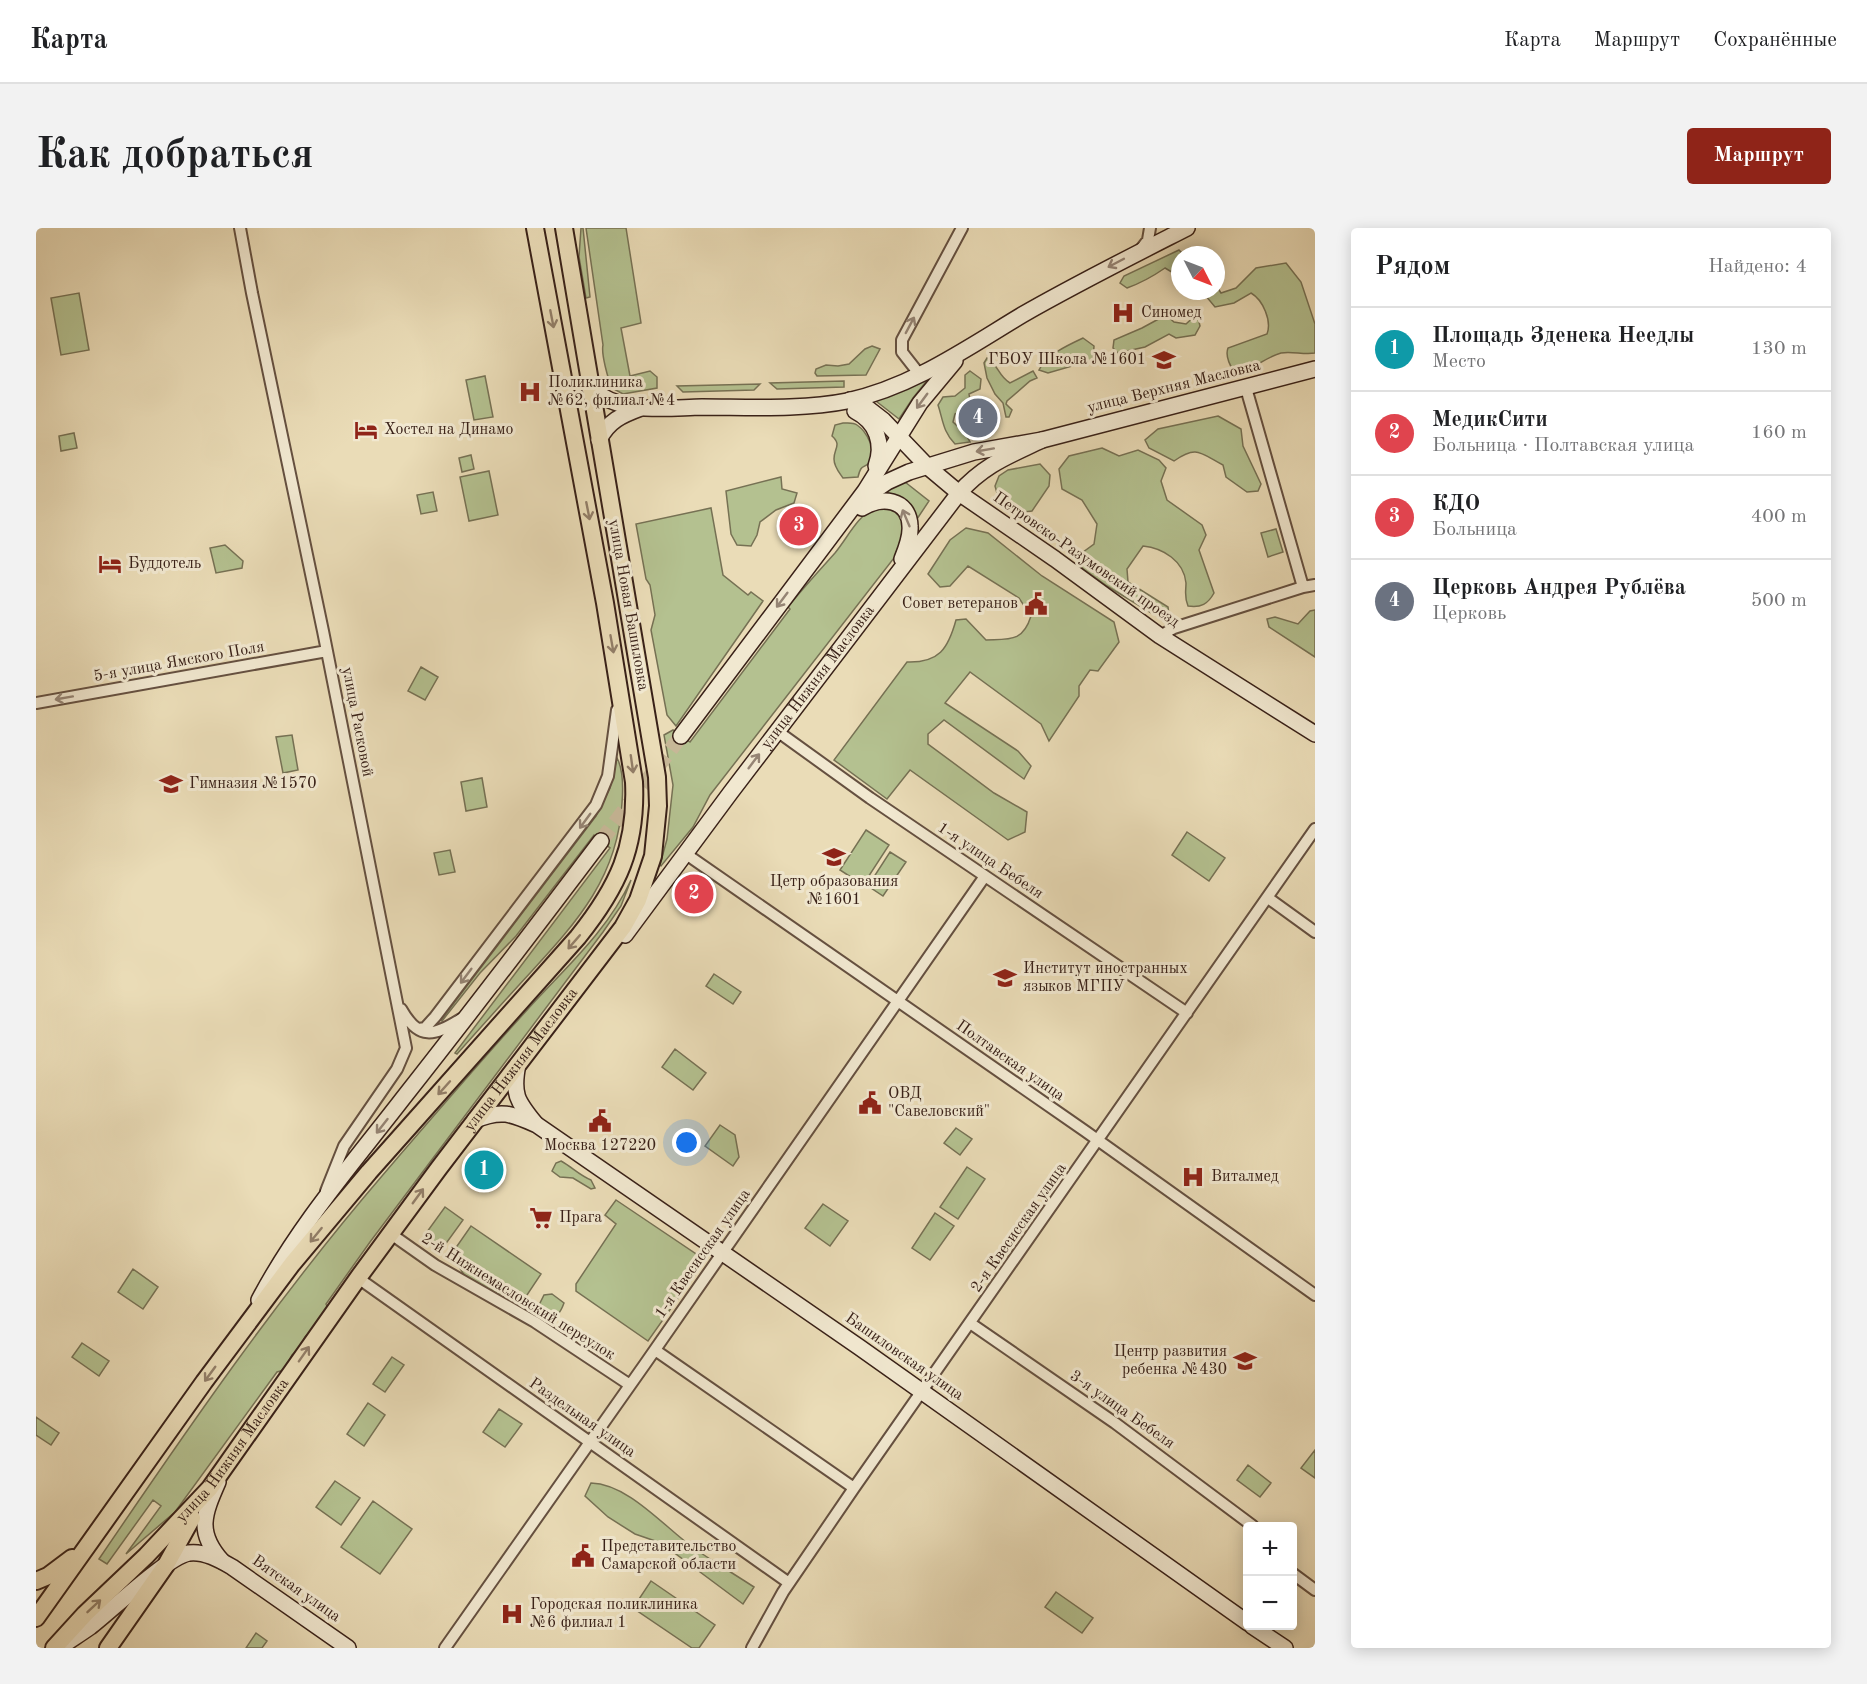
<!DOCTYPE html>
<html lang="ru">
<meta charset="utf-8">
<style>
:root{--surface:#fff;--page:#f2f2f2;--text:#202124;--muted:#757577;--line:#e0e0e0;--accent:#8f2418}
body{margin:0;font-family:"Old Standard TT",serif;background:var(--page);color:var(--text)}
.controls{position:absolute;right:18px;bottom:18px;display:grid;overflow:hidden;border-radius:6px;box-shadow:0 3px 15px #0003}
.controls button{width:54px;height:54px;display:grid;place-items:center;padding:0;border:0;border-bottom:2px solid var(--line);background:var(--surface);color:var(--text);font:30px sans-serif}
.compass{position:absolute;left:1135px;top:18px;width:54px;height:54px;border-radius:50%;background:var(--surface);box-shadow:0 3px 15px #0003;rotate:132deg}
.you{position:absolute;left:651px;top:915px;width:21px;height:21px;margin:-15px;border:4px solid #fff;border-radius:50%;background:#1a73e8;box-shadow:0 0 0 9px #1a73e833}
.badge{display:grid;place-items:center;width:39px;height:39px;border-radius:50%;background:var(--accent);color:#fff;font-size:20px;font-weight:700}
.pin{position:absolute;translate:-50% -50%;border:3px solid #fff;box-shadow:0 2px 6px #0006}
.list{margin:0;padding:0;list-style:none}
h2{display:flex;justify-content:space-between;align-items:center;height:78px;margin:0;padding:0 24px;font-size:26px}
h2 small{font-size:20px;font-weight:400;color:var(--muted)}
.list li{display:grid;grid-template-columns:39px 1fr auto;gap:18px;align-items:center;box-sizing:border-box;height:84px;padding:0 24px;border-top:2px solid var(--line)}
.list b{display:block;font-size:22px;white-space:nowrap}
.list p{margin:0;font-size:20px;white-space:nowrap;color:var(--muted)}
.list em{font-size:20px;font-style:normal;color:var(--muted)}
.map{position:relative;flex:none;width:1279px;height:1420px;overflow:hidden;border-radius:6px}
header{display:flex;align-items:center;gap:36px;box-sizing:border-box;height:84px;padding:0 30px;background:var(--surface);border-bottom:2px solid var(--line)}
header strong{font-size:28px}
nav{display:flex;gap:33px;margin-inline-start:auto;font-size:21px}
.intro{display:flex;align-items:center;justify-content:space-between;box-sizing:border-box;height:144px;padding:0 36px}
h1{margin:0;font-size:42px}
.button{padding:15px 27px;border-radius:6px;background:var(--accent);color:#fff;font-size:21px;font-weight:700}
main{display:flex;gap:36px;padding:0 36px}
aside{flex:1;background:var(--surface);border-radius:6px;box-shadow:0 3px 15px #0003}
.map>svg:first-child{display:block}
.green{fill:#b4c190;stroke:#767154;stroke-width:1.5}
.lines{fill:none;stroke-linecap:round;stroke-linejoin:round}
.secondary-tunnel{stroke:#c7b797;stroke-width:15;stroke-dasharray:15 8;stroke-linecap:butt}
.street-casing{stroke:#655040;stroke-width:14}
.secondary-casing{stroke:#392118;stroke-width:18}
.primary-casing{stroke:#392118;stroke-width:20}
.street{stroke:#f1e8d0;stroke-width:10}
.secondary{stroke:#f1e8d0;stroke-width:15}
.primary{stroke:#eadcb7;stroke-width:16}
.oneway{stroke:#958474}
.oneway2{stroke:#927e68}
.labels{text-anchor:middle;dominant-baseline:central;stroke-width:6;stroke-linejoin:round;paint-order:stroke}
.poi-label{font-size:16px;fill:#392118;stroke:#f1e8d0;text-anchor:start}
.street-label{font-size:16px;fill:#392118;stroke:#f1e8d0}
</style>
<header>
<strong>Карта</strong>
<nav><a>Карта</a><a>Маршрут</a><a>Сохранённые</a></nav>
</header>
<div class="intro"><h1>Как добраться</h1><a class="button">Маршрут</a></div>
<main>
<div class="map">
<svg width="1279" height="1420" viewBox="0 0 1279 1420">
<rect width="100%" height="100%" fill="#eadcb7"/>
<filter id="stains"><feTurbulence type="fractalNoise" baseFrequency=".00333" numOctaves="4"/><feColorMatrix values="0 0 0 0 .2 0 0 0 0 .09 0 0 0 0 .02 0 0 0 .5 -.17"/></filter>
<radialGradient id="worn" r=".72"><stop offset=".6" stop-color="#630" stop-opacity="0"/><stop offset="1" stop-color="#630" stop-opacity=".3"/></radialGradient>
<!-- green -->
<path class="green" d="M545,0h2l7,69 -4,1 -7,-41z
M550,0h40l15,95 -20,5 9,48 20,-5 7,6v11l-34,6 -11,-6c-4,-9 -11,-34 -9,-43z
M1143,22l5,5h-4v22l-15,-9c-13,9 -24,15 -38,20l-7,-5 4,-7z
M1250,35l15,19 14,42v29c-11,2 -23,-2 -34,0 -15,4 -27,16 -44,20 -7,-5 -12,-17 -9,-25l39,-14c5,-13 -4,-34 -16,-41l-17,10 -19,4 -10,-12 2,-4h9v-6l5,8 15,-5 20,-20z
M43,65l10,57 -28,5 -10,-57z
M1161,86l3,12 -5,9 -19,3 -7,-4 -24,13 -27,6 -5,-5 1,-8 28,-12 24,-13 8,7 12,2z
M1047,110l11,8 -1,14 -45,13 -9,-3c7,-15 29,-25 44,-32z
M836,118l8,3 -14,26 -49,1 -2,-3 1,-4 10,-4 12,1 11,-2 16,-15z
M951,130c11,6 11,18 23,25l23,-12 4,7 -7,3 -23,20 -1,3 6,6 -3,7h-3l-3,-14 -8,-9 -8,-16 -3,-15z
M934,143l11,8 -1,10 -11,5 2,12 -16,8 -2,8 12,11 5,9 -15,2c-12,-12 -12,-24 -17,-39l5,-8 12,-1 10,-8v-13z
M897,145l-20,25 -14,21 -27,-21z
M449,148l8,41 -19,3 -8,-40z
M808,153v6l-67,2 -7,-6z
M724,156l-6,6 -71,2 -6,-6z
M1182,188l23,13 2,17 18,38 -3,7 -11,1 -21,-15 -3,-12c-23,-12 -26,-20 -49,-4l-25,-13 -4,-8 13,-11z
M807,195c5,0 10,-1 14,2 9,6 22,28 12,38 -6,6 -8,1 -11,14l-15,1c-4,-6 -9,-11 -9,-19 0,-11 8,-14 -2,-23l3,-11z
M38,205l3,15 -16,3 -2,-15z
M1066,220l17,8 19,-6 21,10 7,8 -5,13 6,19 35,25 4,10 -7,15 15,43c-6,11 -13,15 -26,13 -4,-9 -2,-15 -2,-23 -2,-22 -23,-35 -43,-37l-16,23 1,13 40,25 1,8 -16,-1 -46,-28 -25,-18 -3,-13 15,-11 3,-20 -15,-24 -20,-11 -3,-20 10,-13z
M435,227l3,14 -12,3 -3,-14z
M1004,236l10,11 -1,11 -17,25 -16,2 -17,-13 -4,-14 4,-10 9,-6z
M453,243l9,44 -29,6 -9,-44z
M745,249l1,12 15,4 -3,10 -18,7 -16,12 -3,13 -6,11 -14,-1 -6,-11 -5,-43z
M869,254l24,19 -12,18c-12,-14 -13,-24 -35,-27z
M397,264l4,19 -16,3 -4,-19z
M839,279l19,2 12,13 -5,27 -191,246 -17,32 -32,39 -1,-1 7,-26 6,-54 -9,-50 9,-5 17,12 100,-133 -2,-2c15,-19 31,-36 47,-54 13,-16 22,-36 40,-46z
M675,280l12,67 25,20 3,-3 12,9 -87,125 -9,-11 -16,-85 4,-15 -5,-30 -4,-6 -10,-55z
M930,300l22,5 54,43 72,46 5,20 -21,29 -8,-1 -11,16v10l-30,45 -8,-17 -71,-52 -25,31 73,48 13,15 -7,13 -80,-59 -16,14v10l66,49 33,19 -2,20 -17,8 -98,-70 -23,29 -53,-39 73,-98c32,1 41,-13 49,-42l10,-1 20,21c24,-1 37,2 45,-24l-12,-18 -51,-32 -18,20 -10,1 -12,-13 22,-34z
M1240,301l7,23 -15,5 -7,-24z
M189,317l18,16 -1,7 -26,5 -6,-25z
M1279,382v47l-46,-30 -2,-8 8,-2 23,7 12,-13z
M385,439l17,10 -13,23 -17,-9z
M256,507l6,35 -15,3 -7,-36z
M581,530c6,11 6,32 5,45 -4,73 -44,118 -91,169 -25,27 -50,55 -74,82l-2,-1 155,-205 -16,-13 -78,101 -36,37 -38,48 -1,-1 155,-204 14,-28z
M446,550l5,29 -21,4 -5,-29z
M830,602l23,15 -26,40 -23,-15z
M1151,604l38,26 -16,23 -37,-26z
M414,622l5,22 -16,3 -5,-22z
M854,624l16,10 -23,34 -15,-10z
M595,652l-10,26 -18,26 -233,310 -44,62 2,4 -15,21 -8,8 -6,12 -7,6 -8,15 -7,2 -102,140 -49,42 35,-48 -8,-6 -46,64 -8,-5c89,-131 179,-262 283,-383 48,-56 96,-112 146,-167 37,-41 79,-77 103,-129z
M678,746l27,18 -8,12 -27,-18z
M639,821l31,24 -13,17 -31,-23z
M684,897l15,10 4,22 -6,9 -28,-20z
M920,900l16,11 -12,16 -16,-12z
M525,933c11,6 18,14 30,19l4,8 -4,1 -18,-11 -13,-1 -8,-6 4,-8z
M931,939l18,12 -27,40 -18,-12z
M580,972l89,60 -57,81 -72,-50v-7l40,-60 -11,-9z
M787,976l25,17 -18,25 -25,-18z
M409,979l18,13 -21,29 -18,-13z
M899,985l19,13 -24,34 -18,-12z
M435,998l70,48 -20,30 -18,-11 -2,6 -35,-21 -8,-13 -10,-6z
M97,1041l25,18 -15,22 -25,-17z
M516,1066l12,9c-4,11 -7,14 -18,16l-10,-8 8,-16z
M46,1115l27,18 -10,15 -27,-19z
M356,1129l12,8 -19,27 -12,-8z
M332,1175l17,12 -21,31 -17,-12z
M463,1181l23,15 -17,23 -22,-15z
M0,1189l23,16 -8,12 -15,-10z
M1279,1222v28l-14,-10z
M1212,1237l23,18 -11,14 -23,-17z
M299,1253l25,17 -19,27 -25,-18z
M555,1255c38,1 74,45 104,66 19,13 39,25 59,38l-11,17 -82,-61 -26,-9 -27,-17 -23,-21z
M337,1273l39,28 -32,45 -39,-27z
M615,1353l64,44 -16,23h-7l-59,-40z
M1020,1364l37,26 -11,15 -37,-26z
M220,1405l11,8 -5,7h-16z"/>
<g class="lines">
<!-- secondary-tunnel -->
<path class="secondary-tunnel" d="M565,613l80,-105"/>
<!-- street casing -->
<g class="street-casing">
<path id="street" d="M204,0l12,65 71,338 83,417 -9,21 -53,77 -18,45
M1105,21l7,-9 2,-12
M884,147l-18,-23v-12l60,-112
M1210,160l57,199
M1124,408l14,-8 129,-41 12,-2
M0,475l291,-52
M741,503l93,67 317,215
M650,626l399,277 230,164
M1232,670l47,34
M365,781c18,32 33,27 60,10
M383,801l6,-1 10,-11 161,-212 12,-29 9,-66
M355,1006l44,31 100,57 95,63
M322,1050l431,305
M934,1095l145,100 138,103
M619,1122l199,138
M1256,1345l23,17
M409,1420l200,-284 340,-488
M716,1420l31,-56 71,-104 461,-659"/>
</g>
<!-- secondary casing -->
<g class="secondary-casing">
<g id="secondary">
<path d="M553,159c32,28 73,21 113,20 46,0 101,3 145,-6 65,-14 120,-53 175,-86 54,-31 110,-59 165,-87"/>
<path d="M814,172l11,3 22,17 45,47 31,26 96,66 105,77 155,98"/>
<path d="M819,183c22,11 29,33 21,55"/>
<path d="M563,212c9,-19 23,-25 42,-32"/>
<path d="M829,269l22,-15 22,-10 65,-20 68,-12 273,-71"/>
<path d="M826,280c18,-12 47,-10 48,18 1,11 -4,23 -8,33"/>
<path d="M645,508l184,-245 55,-88 35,-42"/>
<path id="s1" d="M589,707l106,-143 228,-299c26,-29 50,-37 83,-53"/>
<path d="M482,836c-6,30 -1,37 17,59"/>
<path d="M439,892c27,-11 37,-6 62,5l322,222 389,276"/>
<path d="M223,1072c39,-74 94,-137 145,-203 67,-85 132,-170 197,-256"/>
<path d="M182,1254c-14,32 -22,50 4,79"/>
<path d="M1216,1398l33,22"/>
<path d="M23,1420c10,-7 21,-14 31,-21 21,-16 77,-70 99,-74 15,-2 31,7 43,14l116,81"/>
</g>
</g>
<!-- primary casing -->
<g class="primary-casing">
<g id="primary">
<path d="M0,1353l12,-5 24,-18"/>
<path d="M0,1390l168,-236 88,-118 77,-92 209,-235c40,-50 59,-90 56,-155l-29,-179 -70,-375"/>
<path id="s2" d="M18,1420l31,-34 61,-58 64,-68 148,-210 81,-110 184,-241 15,-27 15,-44 5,-50 -1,-29 -93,-549"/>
<path d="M72,1420l58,-83 26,-47"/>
</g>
</g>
<!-- street -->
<use href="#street" class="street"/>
<!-- secondary -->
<use href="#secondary" class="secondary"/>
<!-- primary -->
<use href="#primary" class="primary"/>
</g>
<!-- one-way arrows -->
<defs><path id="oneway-shaft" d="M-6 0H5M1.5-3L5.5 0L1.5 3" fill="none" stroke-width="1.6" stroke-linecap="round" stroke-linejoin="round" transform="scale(1.5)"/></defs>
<g class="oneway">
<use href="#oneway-shaft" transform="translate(1080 35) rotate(152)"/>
<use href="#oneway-shaft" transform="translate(874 97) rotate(-62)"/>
<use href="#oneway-shaft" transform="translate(886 173) rotate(126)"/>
<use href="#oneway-shaft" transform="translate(949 222) rotate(170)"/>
<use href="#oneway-shaft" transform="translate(870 290) rotate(-113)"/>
<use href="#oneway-shaft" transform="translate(746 372) rotate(127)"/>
<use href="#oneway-shaft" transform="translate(28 470) rotate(170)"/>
<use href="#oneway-shaft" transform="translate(718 533) rotate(-53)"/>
<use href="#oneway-shaft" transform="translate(549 593) rotate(126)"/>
<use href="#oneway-shaft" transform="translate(430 748) rotate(127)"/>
<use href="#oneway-shaft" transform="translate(346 898) rotate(128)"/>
</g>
<g class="oneway2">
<use href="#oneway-shaft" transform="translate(516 91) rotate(79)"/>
<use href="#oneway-shaft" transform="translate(552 283) rotate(79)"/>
<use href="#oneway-shaft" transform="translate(576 416) rotate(80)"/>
<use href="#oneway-shaft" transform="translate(596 536) rotate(82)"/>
<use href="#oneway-shaft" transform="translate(538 714) rotate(131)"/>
<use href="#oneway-shaft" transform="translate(408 860) rotate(132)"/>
<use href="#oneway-shaft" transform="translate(382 968) rotate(-54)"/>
<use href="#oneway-shaft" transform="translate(280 1007) rotate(129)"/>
<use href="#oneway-shaft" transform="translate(268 1126) rotate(-55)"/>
<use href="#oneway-shaft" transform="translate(174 1146) rotate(126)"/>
<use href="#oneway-shaft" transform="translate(58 1378) rotate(-43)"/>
</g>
<!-- icons -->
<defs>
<g id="hospital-bare" transform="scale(1.8)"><path d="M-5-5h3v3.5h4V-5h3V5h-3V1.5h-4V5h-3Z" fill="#8f2418" stroke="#f1e8d0" stroke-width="2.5" paint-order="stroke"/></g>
<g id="school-bare" transform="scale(1.8)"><path d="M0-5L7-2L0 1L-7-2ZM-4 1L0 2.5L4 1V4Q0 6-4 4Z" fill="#8f2418" stroke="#f1e8d0" stroke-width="2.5" paint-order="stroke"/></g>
<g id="hotel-bare" transform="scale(1.8)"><path d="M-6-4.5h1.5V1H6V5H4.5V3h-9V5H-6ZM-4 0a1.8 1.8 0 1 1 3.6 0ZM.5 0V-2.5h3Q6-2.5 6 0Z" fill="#8f2418" stroke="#f1e8d0" stroke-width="2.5" paint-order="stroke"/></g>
<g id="civic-bare" transform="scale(1.8)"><path d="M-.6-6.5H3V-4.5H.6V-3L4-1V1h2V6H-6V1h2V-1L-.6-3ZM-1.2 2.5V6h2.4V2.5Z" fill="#8f2418" stroke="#f1e8d0" stroke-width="2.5" paint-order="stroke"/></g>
<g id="university-bare" transform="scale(1.8)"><path d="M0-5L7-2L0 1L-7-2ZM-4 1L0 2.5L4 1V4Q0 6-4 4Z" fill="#8f2418" stroke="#f1e8d0" stroke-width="2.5" paint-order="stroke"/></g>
<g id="supermarket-bare" transform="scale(1.8)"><path d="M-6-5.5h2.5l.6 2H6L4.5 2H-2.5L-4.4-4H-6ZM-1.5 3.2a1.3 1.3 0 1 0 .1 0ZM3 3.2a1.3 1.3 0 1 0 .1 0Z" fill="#8f2418" stroke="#f1e8d0" stroke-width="2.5" paint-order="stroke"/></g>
</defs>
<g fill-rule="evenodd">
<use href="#hospital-bare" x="1087" y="85"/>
<use href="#school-bare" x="1128" y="132"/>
<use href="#hospital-bare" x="494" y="164"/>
<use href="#hotel-bare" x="330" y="202"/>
<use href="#hotel-bare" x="74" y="336"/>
<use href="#civic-bare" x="1000" y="376"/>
<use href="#school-bare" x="135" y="556"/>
<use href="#school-bare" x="798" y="629"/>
<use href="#university-bare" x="969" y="750"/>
<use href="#civic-bare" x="834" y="875"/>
<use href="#civic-bare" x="564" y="893"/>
<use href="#hospital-bare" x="1157" y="949"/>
<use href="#supermarket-bare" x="505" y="990"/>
<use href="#school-bare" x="1209" y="1133"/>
<use href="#civic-bare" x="547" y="1328"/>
<use href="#hospital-bare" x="476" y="1386"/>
</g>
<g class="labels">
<!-- poi labels -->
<g class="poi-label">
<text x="1105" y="85">Синомед</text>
<text x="1110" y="132" text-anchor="end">ГБОУ Школа №1601</text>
<text x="512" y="155">Поликлиника<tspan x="512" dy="18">№62, филиал №4</tspan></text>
<text x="348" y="202">Хостел на Динамо</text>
<text x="92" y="336">Буддотель</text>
<text x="982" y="376" text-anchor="end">Совет ветеранов</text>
<text x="153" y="556">Гимназия №1570</text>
<text x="798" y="654" text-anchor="middle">Цетр образования<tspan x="798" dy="18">№1601</tspan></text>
<text x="987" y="741">Институт иностранных<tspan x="987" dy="18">языков МГПУ</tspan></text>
<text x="852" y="866">ОВД<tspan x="852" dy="18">"Савеловский"</tspan></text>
<text x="564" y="918" text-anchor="middle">Москва 127220</text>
<text x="1175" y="949">Виталмед</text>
<text x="523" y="990">Прага</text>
<text x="1191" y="1124" text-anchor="end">Центр развития<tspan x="1191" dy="18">ребенка №430</tspan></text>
<text x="565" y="1319">Представительство<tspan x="565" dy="18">Самарской области</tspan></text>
<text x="494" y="1377">Городская поликлиника<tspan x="494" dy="18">№6 филиал 1</tspan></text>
</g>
<!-- street labels -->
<g class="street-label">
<text transform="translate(1138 159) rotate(-14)">улица Верхняя Масловка</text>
<text transform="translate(1050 332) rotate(35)">Петровско-Разумовский проезд</text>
<text transform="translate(592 377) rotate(80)">улица Новая Башиловка</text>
<text transform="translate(143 434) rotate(-10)">5-я улица Ямского Поля</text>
<text stroke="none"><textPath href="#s1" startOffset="322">улица Нижняя Масловка</textPath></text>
<text transform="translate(321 494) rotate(79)">улица Расковой</text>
<text transform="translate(954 633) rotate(34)">1-я улица Бебеля</text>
<text stroke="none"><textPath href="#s2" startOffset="753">улица Нижняя Масловка</textPath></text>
<text transform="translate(974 833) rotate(35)">Полтавская улица</text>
<text transform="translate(983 1000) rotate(-55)">2-я Квесисская улица</text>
<text transform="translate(667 1026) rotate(-55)">1-я Квесисская улица</text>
<text transform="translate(482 1069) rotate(32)">2-й Нижнемасловский переулок</text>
<text transform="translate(868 1129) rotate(35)">Башиловская улица</text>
<text transform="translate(1086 1182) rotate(35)">3-я улица Бебеля</text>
<text transform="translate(546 1190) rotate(35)">Раздельная улица</text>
<text stroke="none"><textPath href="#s2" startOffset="267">улица Нижняя Масловка</textPath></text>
<text transform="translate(260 1361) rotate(35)">Вятская улица</text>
</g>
</g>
<rect width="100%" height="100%" filter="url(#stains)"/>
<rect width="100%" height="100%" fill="url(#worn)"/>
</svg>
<div class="controls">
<button>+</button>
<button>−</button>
</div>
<svg class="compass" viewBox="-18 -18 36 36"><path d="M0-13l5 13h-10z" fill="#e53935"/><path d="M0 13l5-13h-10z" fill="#757577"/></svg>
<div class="you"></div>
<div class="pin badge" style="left:448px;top:942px;background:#0f9aa8">1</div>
<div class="pin badge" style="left:658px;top:666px;background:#e0444e">2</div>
<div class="pin badge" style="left:763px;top:298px;background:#e0444e">3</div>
<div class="pin badge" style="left:942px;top:190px;background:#6b7280">4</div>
</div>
<aside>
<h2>Рядом<small>Найдено: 4</small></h2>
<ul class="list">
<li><span class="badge" style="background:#0f9aa8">1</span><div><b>Площадь Зденека Неедлы</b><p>Место</p></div><em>130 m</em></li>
<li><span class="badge" style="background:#e0444e">2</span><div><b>МедикСити</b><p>Больница · Полтавская улица</p></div><em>160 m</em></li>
<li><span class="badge" style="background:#e0444e">3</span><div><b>КДО</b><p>Больница</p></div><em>400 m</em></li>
<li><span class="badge" style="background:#6b7280">4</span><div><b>Церковь Андрея Рублёва</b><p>Церковь</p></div><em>500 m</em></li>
</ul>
</aside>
</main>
